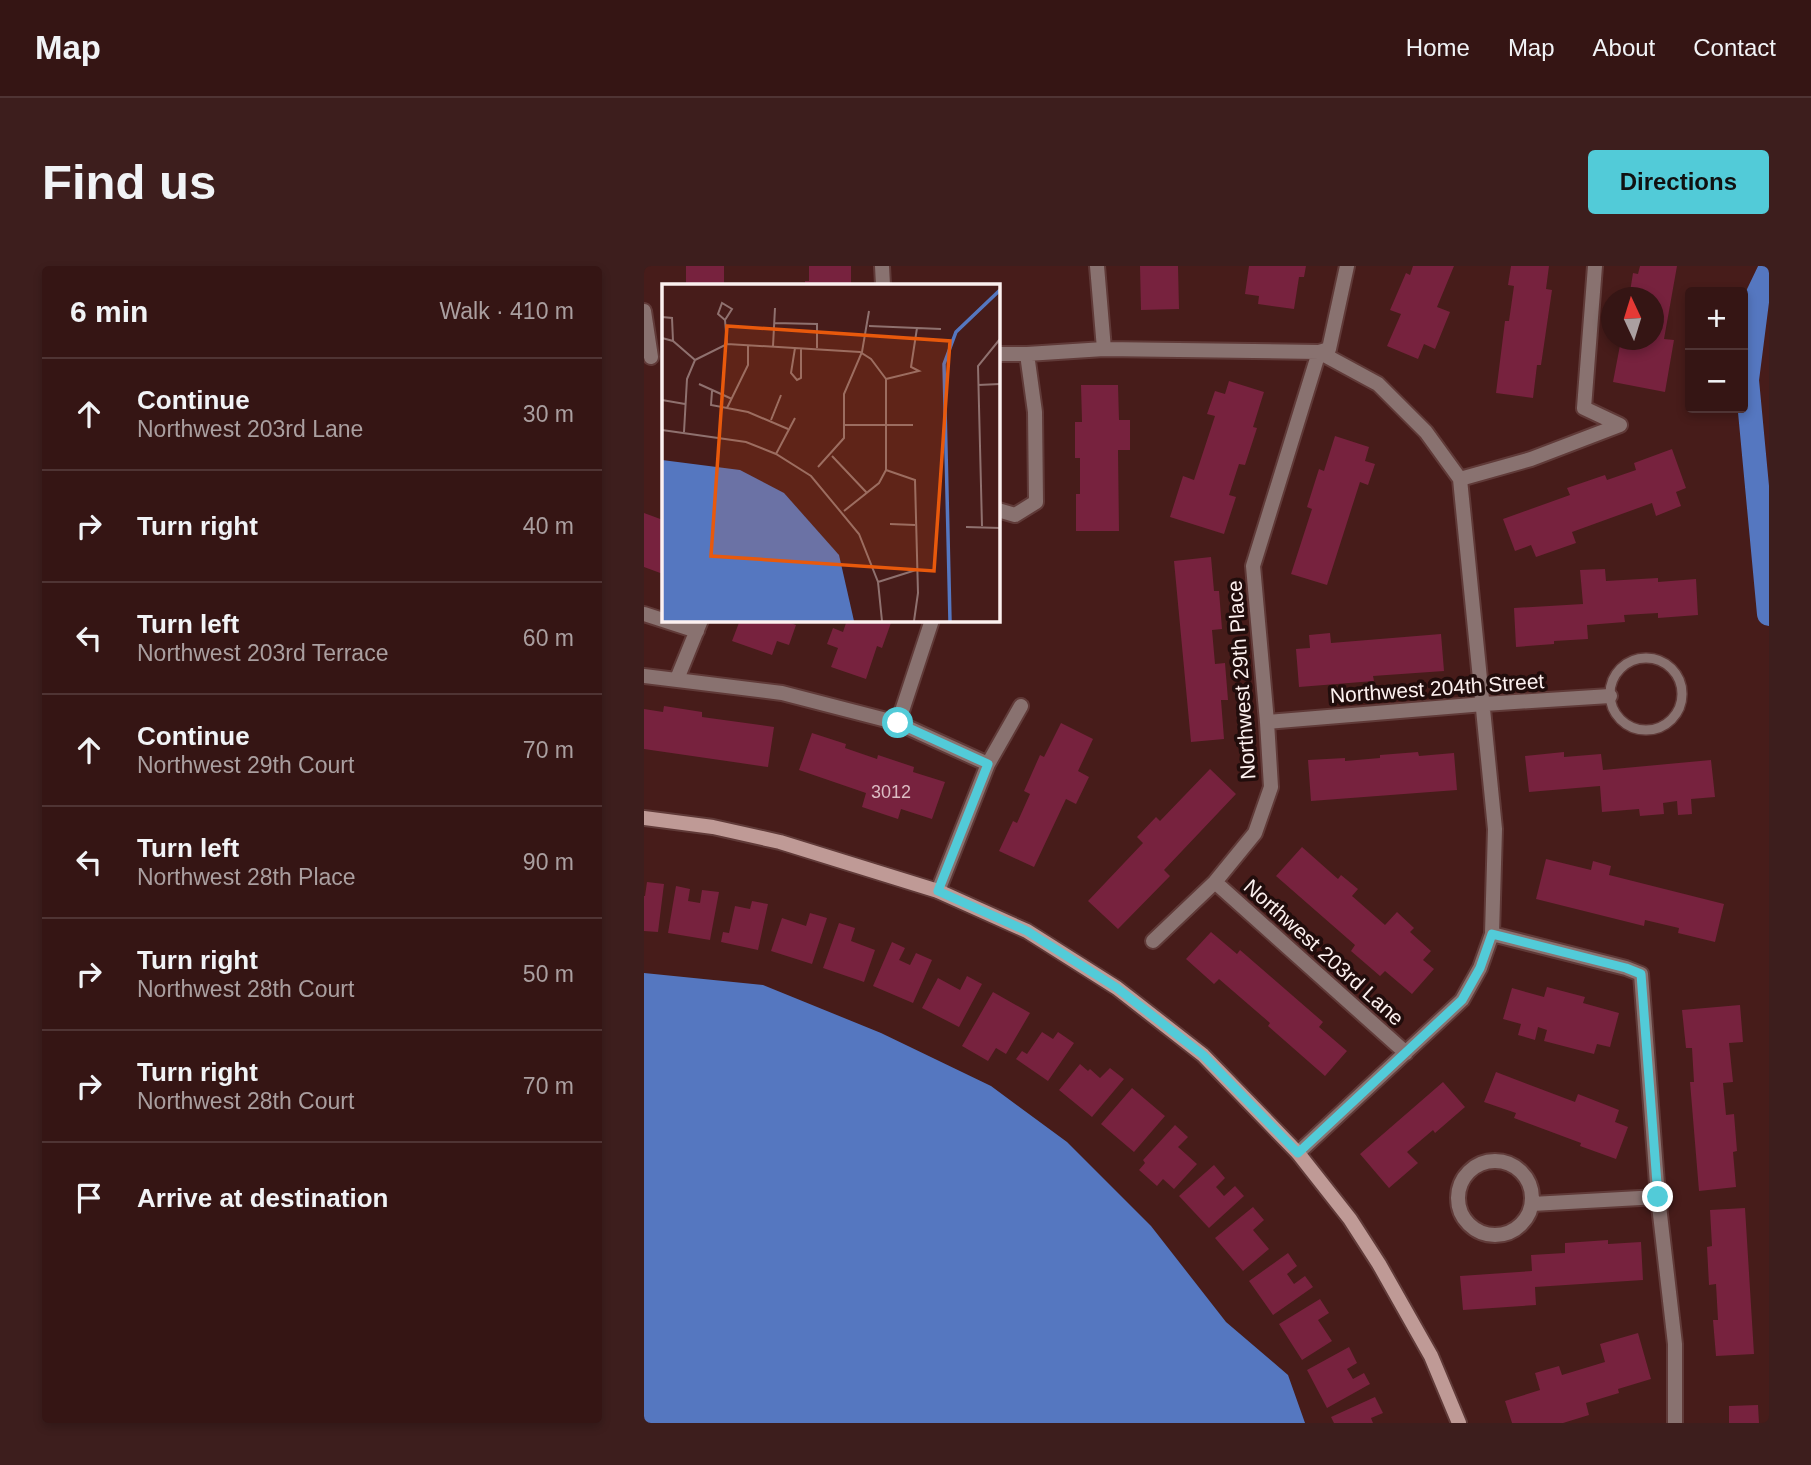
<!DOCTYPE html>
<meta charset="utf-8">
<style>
:root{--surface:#351514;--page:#3d1e1d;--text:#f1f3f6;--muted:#aa9fa0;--line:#4f3434;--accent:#52cbd8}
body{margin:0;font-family:Arial,sans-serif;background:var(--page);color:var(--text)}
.controls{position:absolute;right:21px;top:21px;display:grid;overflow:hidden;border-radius:7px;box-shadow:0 4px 10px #0003}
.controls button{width:63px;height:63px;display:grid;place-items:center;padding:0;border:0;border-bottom:2px solid var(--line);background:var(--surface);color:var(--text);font:35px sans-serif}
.compass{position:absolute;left:957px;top:21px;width:63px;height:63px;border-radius:50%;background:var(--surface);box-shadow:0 4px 10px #0003;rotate:356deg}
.stop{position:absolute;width:21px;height:21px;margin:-16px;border:5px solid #52cbd8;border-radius:50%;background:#fff}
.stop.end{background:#52cbd8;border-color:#fff;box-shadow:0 2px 7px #0008}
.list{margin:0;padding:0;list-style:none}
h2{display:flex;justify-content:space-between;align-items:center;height:91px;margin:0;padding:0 28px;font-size:30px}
h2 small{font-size:23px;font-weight:400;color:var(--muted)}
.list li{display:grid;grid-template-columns:46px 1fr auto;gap:21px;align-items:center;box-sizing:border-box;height:112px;padding:0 28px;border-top:2px solid var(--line)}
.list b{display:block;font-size:26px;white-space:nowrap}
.list p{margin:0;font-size:23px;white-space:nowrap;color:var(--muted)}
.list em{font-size:23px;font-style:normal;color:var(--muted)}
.icon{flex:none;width:38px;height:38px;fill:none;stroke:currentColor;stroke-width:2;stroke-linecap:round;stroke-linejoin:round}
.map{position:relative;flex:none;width:1125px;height:1157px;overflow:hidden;border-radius:7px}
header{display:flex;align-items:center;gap:42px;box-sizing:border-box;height:98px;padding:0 35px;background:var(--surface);border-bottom:2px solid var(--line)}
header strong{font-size:33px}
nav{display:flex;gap:38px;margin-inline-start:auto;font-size:24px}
.intro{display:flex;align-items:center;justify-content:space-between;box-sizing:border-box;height:168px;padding:0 42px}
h1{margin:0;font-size:49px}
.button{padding:18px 32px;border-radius:7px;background:var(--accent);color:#111;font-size:24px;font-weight:700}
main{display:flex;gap:42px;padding:0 42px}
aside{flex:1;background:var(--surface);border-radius:7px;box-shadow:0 4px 10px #0003}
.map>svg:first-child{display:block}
.water{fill:#5577c0}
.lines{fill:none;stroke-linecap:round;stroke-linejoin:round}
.canal{stroke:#5577c0;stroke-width:24}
.building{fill:#77223e}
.lane-casing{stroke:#603a38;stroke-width:12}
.street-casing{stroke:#603a38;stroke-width:18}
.secondary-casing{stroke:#603a38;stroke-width:18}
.lane{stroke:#897270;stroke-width:9}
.street{stroke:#897270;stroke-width:14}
.secondary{stroke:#bf9a96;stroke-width:14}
.route{stroke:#52cbd8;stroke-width:9}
.labels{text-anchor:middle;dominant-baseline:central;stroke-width:7;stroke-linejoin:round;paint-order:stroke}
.number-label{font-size:18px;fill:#dbbcc3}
.street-label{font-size:21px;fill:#fcf0ef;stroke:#210d0c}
.inset-river{fill:none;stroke:#5577c0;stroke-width:3.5}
.inset-road{fill:none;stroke:#8f716f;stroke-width:2}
.view{fill:#e8590c;fill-opacity:0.15;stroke:#e8590c;stroke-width:3.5}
.inset-edge{fill:none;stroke:#fcf0ef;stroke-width:3.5}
</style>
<header>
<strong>Map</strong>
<nav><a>Home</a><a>Map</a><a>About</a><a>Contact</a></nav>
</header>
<div class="intro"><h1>Find us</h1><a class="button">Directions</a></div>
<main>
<aside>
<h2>6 min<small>Walk · 410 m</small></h2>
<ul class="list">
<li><svg class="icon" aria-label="ahead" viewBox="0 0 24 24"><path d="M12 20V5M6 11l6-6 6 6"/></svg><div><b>Continue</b><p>Northwest 203rd Lane</p></div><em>30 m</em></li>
<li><svg class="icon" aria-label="right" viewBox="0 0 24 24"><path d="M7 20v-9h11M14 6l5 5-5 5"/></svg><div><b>Turn right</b></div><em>40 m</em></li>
<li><svg class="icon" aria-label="left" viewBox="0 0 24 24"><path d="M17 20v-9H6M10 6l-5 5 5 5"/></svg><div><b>Turn left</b><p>Northwest 203rd Terrace</p></div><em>60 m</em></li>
<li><svg class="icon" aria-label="ahead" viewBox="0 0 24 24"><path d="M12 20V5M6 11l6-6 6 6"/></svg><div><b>Continue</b><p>Northwest 29th Court</p></div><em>70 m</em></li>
<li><svg class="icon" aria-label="left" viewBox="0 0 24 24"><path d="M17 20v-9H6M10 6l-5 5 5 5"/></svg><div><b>Turn left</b><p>Northwest 28th Place</p></div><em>90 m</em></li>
<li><svg class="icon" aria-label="right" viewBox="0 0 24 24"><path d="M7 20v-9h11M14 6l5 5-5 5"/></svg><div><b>Turn right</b><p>Northwest 28th Court</p></div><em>50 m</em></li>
<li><svg class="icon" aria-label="right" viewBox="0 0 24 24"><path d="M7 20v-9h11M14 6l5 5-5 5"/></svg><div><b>Turn right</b><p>Northwest 28th Court</p></div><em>70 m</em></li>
<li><svg class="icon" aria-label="arrive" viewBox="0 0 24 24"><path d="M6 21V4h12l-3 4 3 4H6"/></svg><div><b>Arrive at destination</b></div></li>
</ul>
</aside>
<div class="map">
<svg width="1125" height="1157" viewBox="0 0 1125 1157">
<rect width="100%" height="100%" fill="#471c1a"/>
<!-- water -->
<path class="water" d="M0,707l119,12 118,48 110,53 76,56 84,84 75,96 62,53 17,48h-661z"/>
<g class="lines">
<!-- canal -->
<path class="canal" d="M1125,5l-11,23 -11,86 22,234"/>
</g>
<!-- building -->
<path class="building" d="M42,0h38v19h-38z
M165,0h42v19h-46v-4h4z
M496,0h38l1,43 -38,1z
M605,0h57l-2,11h-5l-5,32 -36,-5 1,-8 -14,-2z
M769,0h41l-17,41 13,5 -15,37 -11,-5 -6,15 -31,-13 14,-32 -11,-4 16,-37 4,2z
M867,0h38l-3,23 6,1 -11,75h-4l-4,33 -37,-5 9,-72h4l5,-35 -6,-1z
M996,0h37l-13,73 10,1 -9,52 -52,-10 8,-42h33v-42h-25l4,-25 5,1z
M585,115l35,11 -11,35 4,1 -12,37 -6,-1 -10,31 7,2 -12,37 -54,-17 13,-41 11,4 21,-64 -8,-2 8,-23 10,3z
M437,119h37l1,35h11v30h-12l1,81h-43v-37h4v-36h-5v-36h7z
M691,170l34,11 -4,14 10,3 -7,21 -8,-3 -33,103 -36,-11 21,-65 -5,-2 12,-38 5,2z
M1028,183l14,39 -10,4 5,14 -25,10 -4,-13 -80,29 4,11 -40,14 -5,-12 -16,6 -12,-32 67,-24 -3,-7 38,-13 2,5 29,-10 -2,-7z
M0,247l19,7 -2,13h2v41l-19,-7z
M567,291l3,34h5l3,38 -10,1 3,34 10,-1 3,37h-7l3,39 -33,3 -17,-181z
M961,303l1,12 52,-3v4l38,-3 2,36 -40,3v-5l-34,2 1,7 -38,3 1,14 -34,2v3l-38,3 -2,-39 69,-4 -3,-34z
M96,354h42l14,5 -7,20 -12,-4 -5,14 -40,-14z
M203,354h45l-10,28 -5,-2 -11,33 -35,-12 7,-19 -11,-4 6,-16 10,4z
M686,367l1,10 110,-9 3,37 -71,5 1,5 -75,6 -3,-38 14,-1 -1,-13z
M20,440l38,6v5l72,10 -6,40 -124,-18v-40l19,3z
M417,457l32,16 -15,32 11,6 -13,27 -10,-5 -32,68 -35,-16 14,-30 4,2 13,-29 -6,-3 16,-36 4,2z
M168,467l34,11 -1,4 32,11 1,-4 36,12 -1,5 32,10 -13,37 -31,-10 -3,10 -36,-12 4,-14 -67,-23z
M774,486l1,4 35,-3 3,37 -146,11 -3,-41 37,-2v3l35,-3v-3z
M920,486v5l37,-3 2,16 108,-10 4,37 -24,2 1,15 -14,1 -1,-14 -14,2 1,11 -24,2 -1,-7 -37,3 -2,-26 -71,6 -4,-36z
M566,503l26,25 -72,76 6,6 -52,53 -30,-28 55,-58 -6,-6 19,-20 4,4z
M658,581l36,32 3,-4 17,14 -6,7 33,29 12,-13 17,16 -4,4 21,19 -8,9 11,9 -22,25 -27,-23 -5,5 -29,-25 4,-6 -79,-69z
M902,593l45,11 2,-9 18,5 -2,9 115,29 -9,38 -37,-9 1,-5 -34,-8 -1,6 -108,-27z
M3,616l17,2 -6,48 -14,-1v-35h1z
M32,620l14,3 -2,12 12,2 2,-13 17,2 -9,48 -42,-7z
M108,635l16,3 -10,46 -37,-8 2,-10 6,1 6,-27 15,3z
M166,647l17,5 -15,46 -41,-13 11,-33 24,8z
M195,657l16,5 -4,13 24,9 -11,32 -41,-14z
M567,666l26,22 3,-4 83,72 -4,5 28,24 -22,25 -57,-50 2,-3 -51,-44 -5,5 -28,-25z
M248,676l13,6 -6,12 11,5 6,-12 16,7 -19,43 -40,-17z
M323,710l15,8 -23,43 -37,-19 16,-30 22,12z
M903,721l38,10 -2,6 36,10 -9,34 -13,-3 -3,10 -50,-13 3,-11 -9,-3 -3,13 -17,-5 3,-11 -18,-5 9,-31 32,9z
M349,726l37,21 -24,41 -10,-6 -8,13 -26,-15z
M1096,739l3,37 -14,1 4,39 -10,1 3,32 8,-1 3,37 -4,1 3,35 -37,4 -9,-109h4l-2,-34h-6l-4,-38z
M398,766l11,7 5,-7 16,11 -26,38 -32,-22 6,-8 5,3z
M436,798l8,7 2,-2 10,9 10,-10 14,11 -32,38 -33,-27z
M852,806l79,30 3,-8 41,16 -4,12 13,5 -12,32 -36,-13 1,-3 -67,-25 2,-5 -32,-11z
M799,816l22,25 -30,26 -2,-3 -26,22 11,11 -29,25 -29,-34z
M488,822l33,28 -31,36 -33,-28z
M531,859l13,12 -10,10 19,17 -23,25 -11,-10 -6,7 -18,-16 6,-7 -2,-3z
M570,899l11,13 -9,9 8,9 11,-10 9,10 -35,32 -30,-32z
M609,941l11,13 -11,10 16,19 -26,22 -28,-33z
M1101,942l9,146 -38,2 -3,-36h5l-2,-36 -7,1 -2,-38 5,-1 -2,-36z
M964,974v4l33,-2 2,38 -108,7 1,18 -73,5 -3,-34 72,-5 -1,-16 34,-2v-10z
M644,987l9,13 -10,8 7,10 11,-8 8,11 -40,28 -24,-34z
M676,1033l9,14 -11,7 14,21 -30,19 -23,-36z
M994,1067l13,46 -33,10 1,4 -33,10 3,12 -26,8h-51l-7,-22 35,-11 -5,-17 24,-7 3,9 43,-13 -5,-18z
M705,1081l8,16 -10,6 6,10 11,-6 6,11 -43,24 -20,-38z
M731,1131l8,16 -12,5 2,5h-39l-3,-6z
M1114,1139l1,18h-30v-17z"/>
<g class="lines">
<!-- lane casing -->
<g class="lane-casing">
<path id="lane" d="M966 428a36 36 0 1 1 72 0a36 36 0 1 1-72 0Z"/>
</g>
<!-- street casing -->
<g class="street-casing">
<path id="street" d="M238,0l1,19
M453,0l7,83
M0,45l7,46
M354,88h29l77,-5 215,3 59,32 48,48 34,47 35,350 -3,105 -12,34 -18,32 -164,153
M816,213l71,-20 89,-34 -36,-17 11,-142
M354,244l17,5 21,-13 -1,-90 -8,-58
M0,348l53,17
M0,410l138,17 116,30 90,41
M33,413l24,-59
M623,456l217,-18 126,-8
M254,457l34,-103
M571,616l191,171
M294,625l50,-127 33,-58
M848,668l134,34 15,6 17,223 17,147v79
M509,675l62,-59 40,-49 16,-46 -4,-65 -14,-156 66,-214 10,-3 18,-83
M814 932a37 37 0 1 1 74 0a37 37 0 1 1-74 0Z
M888,938l126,-7"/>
</g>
<!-- secondary casing -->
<g class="secondary-casing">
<path id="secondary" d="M0,552l69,9 67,15 158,49 89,40 90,57 86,67 95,98 52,66 29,45 52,92 28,67"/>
</g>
<!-- lane -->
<use href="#lane" class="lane"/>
<!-- street -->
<use href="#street" class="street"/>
<!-- secondary -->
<use href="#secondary" class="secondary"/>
</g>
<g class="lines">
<!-- route -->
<path class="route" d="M254,457l90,41 -50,127 89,40 90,57 86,67 95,98 164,-153 18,-32 12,-34 134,34 15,6 17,223"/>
</g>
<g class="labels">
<!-- number labels -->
<g class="number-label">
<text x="247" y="526">3012</text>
</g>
<!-- street labels -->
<g class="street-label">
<text transform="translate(597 414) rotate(-94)">Northwest 29th Place</text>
<text transform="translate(793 422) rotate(-4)">Northwest 204th Street</text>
<text transform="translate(680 686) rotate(42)">Northwest 203rd Lane</text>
</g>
</g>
<!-- overview -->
<g transform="translate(18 18)">
<rect width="338" height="338" fill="#471c1a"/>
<path d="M0,176l78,10 44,23 55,62 15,66h-192z" fill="#5577c0"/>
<path class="inset-river" d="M288,337l-6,-257 12,-32 44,-42"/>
<path class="inset-road" d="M0,33l10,1 1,23M63,36l-7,-6 4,-11 10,6 -7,11 2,24M112,39l43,1v24M207,42l72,3M0,54l11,3 22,19M111,62l2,-38M133,64l-4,25 6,7 4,-2v-30M33,76l32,-16 133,8 11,7 15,20v91l-7,13 -35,28M224,95l33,-8 -8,-4 6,-39M37,100l33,15M316,101l22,-1M50,107l-1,14 37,7 40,17M0,116l23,4M65,124l21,-43v-20M109,136l10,-25M182,141h69M0,146l84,12 30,12 35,22 48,58 19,48 4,39M22,148l3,-53 8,-19M114,170l19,-36M170,172l35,37M156,183l26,-29v-44l18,-42 7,-41M224,186l29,10 3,113 -4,28M228,240l25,1M320,242l-4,-160 22,-27M304,243l34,1M216,298l38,-12"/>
<path class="view" d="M65,42l223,15 -16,230 -223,-15z"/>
<rect width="338" height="338" class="inset-edge"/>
</g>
</svg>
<div class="controls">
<button>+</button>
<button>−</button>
</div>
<svg class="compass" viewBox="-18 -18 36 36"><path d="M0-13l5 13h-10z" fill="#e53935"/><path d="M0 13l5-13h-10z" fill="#aa9fa0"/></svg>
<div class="stop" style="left:254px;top:457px"></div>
<div class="stop end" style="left:1014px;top:931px"></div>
</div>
</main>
